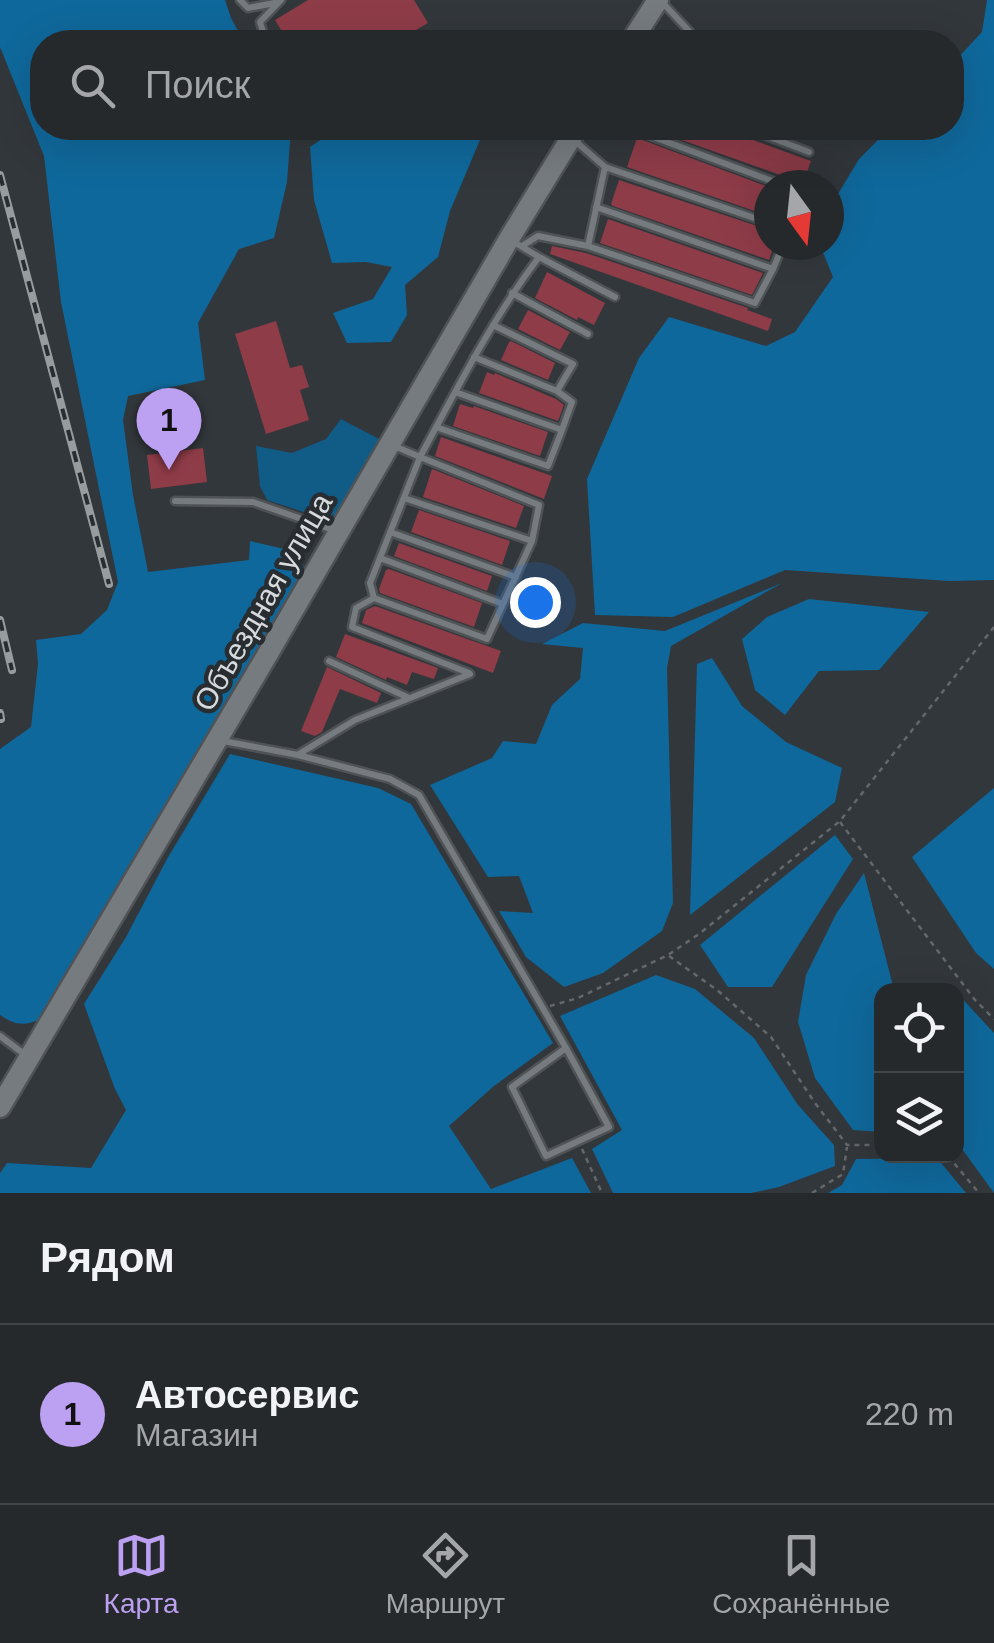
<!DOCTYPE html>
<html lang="ru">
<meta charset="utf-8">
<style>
:root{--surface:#26292c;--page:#323538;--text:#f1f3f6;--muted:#a4a6a9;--line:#424548;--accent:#bca0f2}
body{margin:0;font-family:Arial,sans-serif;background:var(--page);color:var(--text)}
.controls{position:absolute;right:30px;bottom:30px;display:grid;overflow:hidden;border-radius:20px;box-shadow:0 10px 40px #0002}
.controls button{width:90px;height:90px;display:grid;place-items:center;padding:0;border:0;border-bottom:2px solid var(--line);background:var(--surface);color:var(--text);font:50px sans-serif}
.compass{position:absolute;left:754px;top:170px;width:90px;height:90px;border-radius:50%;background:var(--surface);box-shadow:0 10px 40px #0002;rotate:165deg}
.you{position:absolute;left:535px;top:602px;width:35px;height:35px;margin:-25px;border:8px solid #fff;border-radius:50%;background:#1a73e8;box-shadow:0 0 0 15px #1a73e833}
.badge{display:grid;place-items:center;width:65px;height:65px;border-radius:50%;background:var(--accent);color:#111;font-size:32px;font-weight:700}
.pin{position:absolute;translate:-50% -82px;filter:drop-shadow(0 2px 5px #0008)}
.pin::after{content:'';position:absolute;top:52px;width:35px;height:30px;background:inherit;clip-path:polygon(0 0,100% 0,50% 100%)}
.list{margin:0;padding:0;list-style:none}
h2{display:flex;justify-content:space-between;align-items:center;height:130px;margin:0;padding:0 40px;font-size:42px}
h2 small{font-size:32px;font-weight:400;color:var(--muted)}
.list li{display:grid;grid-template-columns:65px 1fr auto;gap:30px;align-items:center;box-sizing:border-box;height:180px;padding:0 40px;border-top:2px solid var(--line)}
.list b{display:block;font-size:38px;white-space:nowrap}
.list p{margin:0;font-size:32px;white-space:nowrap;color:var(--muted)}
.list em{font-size:32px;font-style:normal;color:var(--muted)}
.icon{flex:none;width:55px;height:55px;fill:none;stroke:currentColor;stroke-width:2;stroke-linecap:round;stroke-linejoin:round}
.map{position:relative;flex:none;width:994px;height:1193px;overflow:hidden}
.search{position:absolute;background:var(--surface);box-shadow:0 10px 40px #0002;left:30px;right:30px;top:30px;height:110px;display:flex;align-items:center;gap:25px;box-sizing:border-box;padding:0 35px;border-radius:40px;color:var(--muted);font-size:38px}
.sheet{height:310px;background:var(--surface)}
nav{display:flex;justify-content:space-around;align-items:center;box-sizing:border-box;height:140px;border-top:2px solid var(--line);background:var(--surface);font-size:28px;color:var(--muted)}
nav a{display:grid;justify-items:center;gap:5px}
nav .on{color:var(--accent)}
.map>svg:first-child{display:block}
.green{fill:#115b87}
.forest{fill:#0f689b}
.building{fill:#8e3c48}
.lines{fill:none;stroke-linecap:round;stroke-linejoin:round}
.service-casing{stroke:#4f5356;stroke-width:11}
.secondary-casing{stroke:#4f5356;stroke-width:25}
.path{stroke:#64686c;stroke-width:2.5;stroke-dasharray:5 5;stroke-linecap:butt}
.service{stroke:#757b7f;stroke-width:6}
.secondary{stroke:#757b7f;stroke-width:20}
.rail-casing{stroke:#979c9e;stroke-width:8}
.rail{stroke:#282d31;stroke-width:4;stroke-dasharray:11;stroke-linecap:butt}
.labels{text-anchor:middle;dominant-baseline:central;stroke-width:9;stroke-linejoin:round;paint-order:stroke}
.street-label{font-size:30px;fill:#d6dadc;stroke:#282d31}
</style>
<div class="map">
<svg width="994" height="1193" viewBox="0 0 994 1193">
<rect width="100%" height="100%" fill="#32373b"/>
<!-- green -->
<path class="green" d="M341,419l40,21 -39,70 -14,10 -61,-20 -7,-14 -4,-40 36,7 34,-14z"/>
<!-- forest -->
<path class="forest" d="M0,0h225l6,18 13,24h-202v86h249l-4,54 -13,56 -35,11 -41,74 7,57 -77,16 -5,24 10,75 15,77 101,-12 1,-19 43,10 13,19 -207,354 -60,96c-16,6 -24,5 -39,-5v-266l31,-22 7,-63 -2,-24 45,-6 26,-24 11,-28 -57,-280 -17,-146 -44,-109z
M987,0h7v580l-45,1 -164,-11 -112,47 -78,-2 -8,-136 52,-121 30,-41 97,29 29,-14 38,-55 -13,-32h9v-36l30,-50 31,-31h62v-64l30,-32z
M338,128h50l24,12 12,-12h61l-35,83 -12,46 -33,28 2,30 -16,27 -44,1 -14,-30 40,-14 19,-32 -26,-5 -34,1 -18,-63 -4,-53z
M782,583l-111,63 -4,22 6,235 -11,28 -59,42 -39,14 -38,-30 -27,-46 34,2 -14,-37 -31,1 -58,-92 62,-27 11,-17 33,3 16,-39 28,-26 3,-31 -41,-4 41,-21 82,8z
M809,599l120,13 -50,58 -60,1 -34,44 -30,-25 -13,-51 25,-22z
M712,658l30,48 44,36 56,26 -7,34 -145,113 7,-251z
M230,754l148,34 33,16 142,239 -59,43 -45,40 42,63 81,-31 19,35h-591v-20l7,-10 84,5 35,-58 -11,-21 -31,-85 42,-67 41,-78z
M994,788v181l-18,-16 -64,-96z
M835,835l18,24 -81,128h-44l-28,-42z
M864,873l30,117 -12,1 -1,141 -28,-2 -38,-52 -17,-56 8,-47 30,-61z
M656,975l39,14 59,49 44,67 36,40 1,21 -56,21 -28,6h-138l-21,-44 30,-19 -62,-114z
M956,992l38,41v160l-37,-51z
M937,1158l29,35h-138l14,-8 14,-26z"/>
<!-- building -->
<path class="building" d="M308,0h106l14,23 -33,19h-107l-13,-22z
M648,128h72l91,33 -8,22z
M637,138l132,49v29l-142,-49z
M619,180l150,50v15h5l-5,15 -156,-54 -2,-2z
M608,219l155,54 -11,22 -152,-52z
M552,246l34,7 162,55 -1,2 25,9 -4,12 -218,-77z
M547,272l58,31 -11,22 -16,-8 -1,3 -42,-22z
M528,310l42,22 -10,18 -42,-21z
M276,321l14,47 12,-3 7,22 -9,3 9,30 -43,14 -31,-100z
M511,341l44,22 -7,17 -47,-20 8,-18z
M487,372l7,3 1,-2 61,26 8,6 -6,16 -79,-28z
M460,404l13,4 1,-2 74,26 -8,24 -87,-30z
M441,437l111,39 -8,23 -109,-43z
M203,448l4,34 -56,7 -4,-34z
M432,469l92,37 -8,22 -93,-31z
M419,510l91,31 -8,24 -91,-33z
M399,543l93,33 -5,15 -93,-35z
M389,569l93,34 -8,24 -94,-34 -1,-4 7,-19z
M375,606l126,45 -8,22 -131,-50 4,-13z
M345,634l93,34 -4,11 -22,-7 -5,13 -20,-8 -1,3 -50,-23z
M327,667l54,26 -4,10 -37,-14 -18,43 -7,4 -14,-5z"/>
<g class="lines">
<!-- service casing -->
<g class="service-casing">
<path id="service" d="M240,0l8,8 27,-5
M660,0l30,32 1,10
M266,42l-6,-20 21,-22
M746,128l63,24
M640,132l143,53
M574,140l31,27 -17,79 167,57 18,-34 -177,-62
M605,167l164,56
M522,246l16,-10 50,10
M539,257l76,40
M773,269l10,-24
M512,293l76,41
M474,357l83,34 16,-27 -80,-39
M455,392l107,38 10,-28 -15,-11
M436,427l112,39 14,-36
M392,445l28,12 -50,126 4,15 113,41 45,-98
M404,498l128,43 7,-36 -119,-48c37,-68 72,-138 119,-200l-25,-15
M175,501l78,1 80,28
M390,532l126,45
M380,558l123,46
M374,598l-18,10 -4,19 117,46
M329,661l80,37
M223,741l75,14 92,24 29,16 147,253 -54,39 34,69 63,-29 -43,-79
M299,754l56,-34 115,-46
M0,1036l28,21"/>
</g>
<!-- secondary casing -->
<g class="secondary-casing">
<path id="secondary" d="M631,42l27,-42
M0,1107l269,-455 240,-413 68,-111"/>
</g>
<!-- path -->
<path class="path" d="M840,822l135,178 19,19
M669,956l48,34 54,47 44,66 32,42h35
M550,1006l28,-8 90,-43 31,-21 141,-113 154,-194
M582,1149l20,44
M948,1156l31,37
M812,1193l31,-19 4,-27"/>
<!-- service -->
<use href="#service" class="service"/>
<!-- secondary -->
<use href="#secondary" class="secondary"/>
<!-- rail casing -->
<g class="rail-casing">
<path id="rail" d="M0,175l109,409
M0,620l12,50
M0,713l1,6"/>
</g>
<!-- rail -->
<use href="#rail" class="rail"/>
</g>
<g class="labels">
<!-- street labels -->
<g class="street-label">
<text transform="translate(263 602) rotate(-60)">Объездная улица</text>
</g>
</g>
</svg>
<div class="controls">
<button><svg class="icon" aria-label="locate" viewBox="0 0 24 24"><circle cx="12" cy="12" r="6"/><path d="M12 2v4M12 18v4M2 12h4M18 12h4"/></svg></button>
<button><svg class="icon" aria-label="layers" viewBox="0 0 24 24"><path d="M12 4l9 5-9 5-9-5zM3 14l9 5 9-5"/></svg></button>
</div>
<svg class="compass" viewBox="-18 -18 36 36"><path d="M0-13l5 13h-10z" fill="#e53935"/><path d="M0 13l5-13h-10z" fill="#a4a6a9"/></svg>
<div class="you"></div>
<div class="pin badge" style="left:169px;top:470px">1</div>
<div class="search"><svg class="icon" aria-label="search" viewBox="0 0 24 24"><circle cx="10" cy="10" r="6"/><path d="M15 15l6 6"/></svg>Поиск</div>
</div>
<section class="sheet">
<h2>Рядом<small></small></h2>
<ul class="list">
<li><span class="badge">1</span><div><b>Автосервис</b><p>Магазин</p></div><em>220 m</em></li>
</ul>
</section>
<nav>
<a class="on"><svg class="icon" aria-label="map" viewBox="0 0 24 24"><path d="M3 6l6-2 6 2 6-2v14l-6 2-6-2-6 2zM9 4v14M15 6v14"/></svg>Карта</a>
<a><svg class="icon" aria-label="directions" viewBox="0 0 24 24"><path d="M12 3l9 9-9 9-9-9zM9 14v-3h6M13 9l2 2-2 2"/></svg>Маршрут</a>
<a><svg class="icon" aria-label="saved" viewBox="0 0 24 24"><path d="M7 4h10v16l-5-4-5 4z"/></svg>Сохранённые</a>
</nav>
